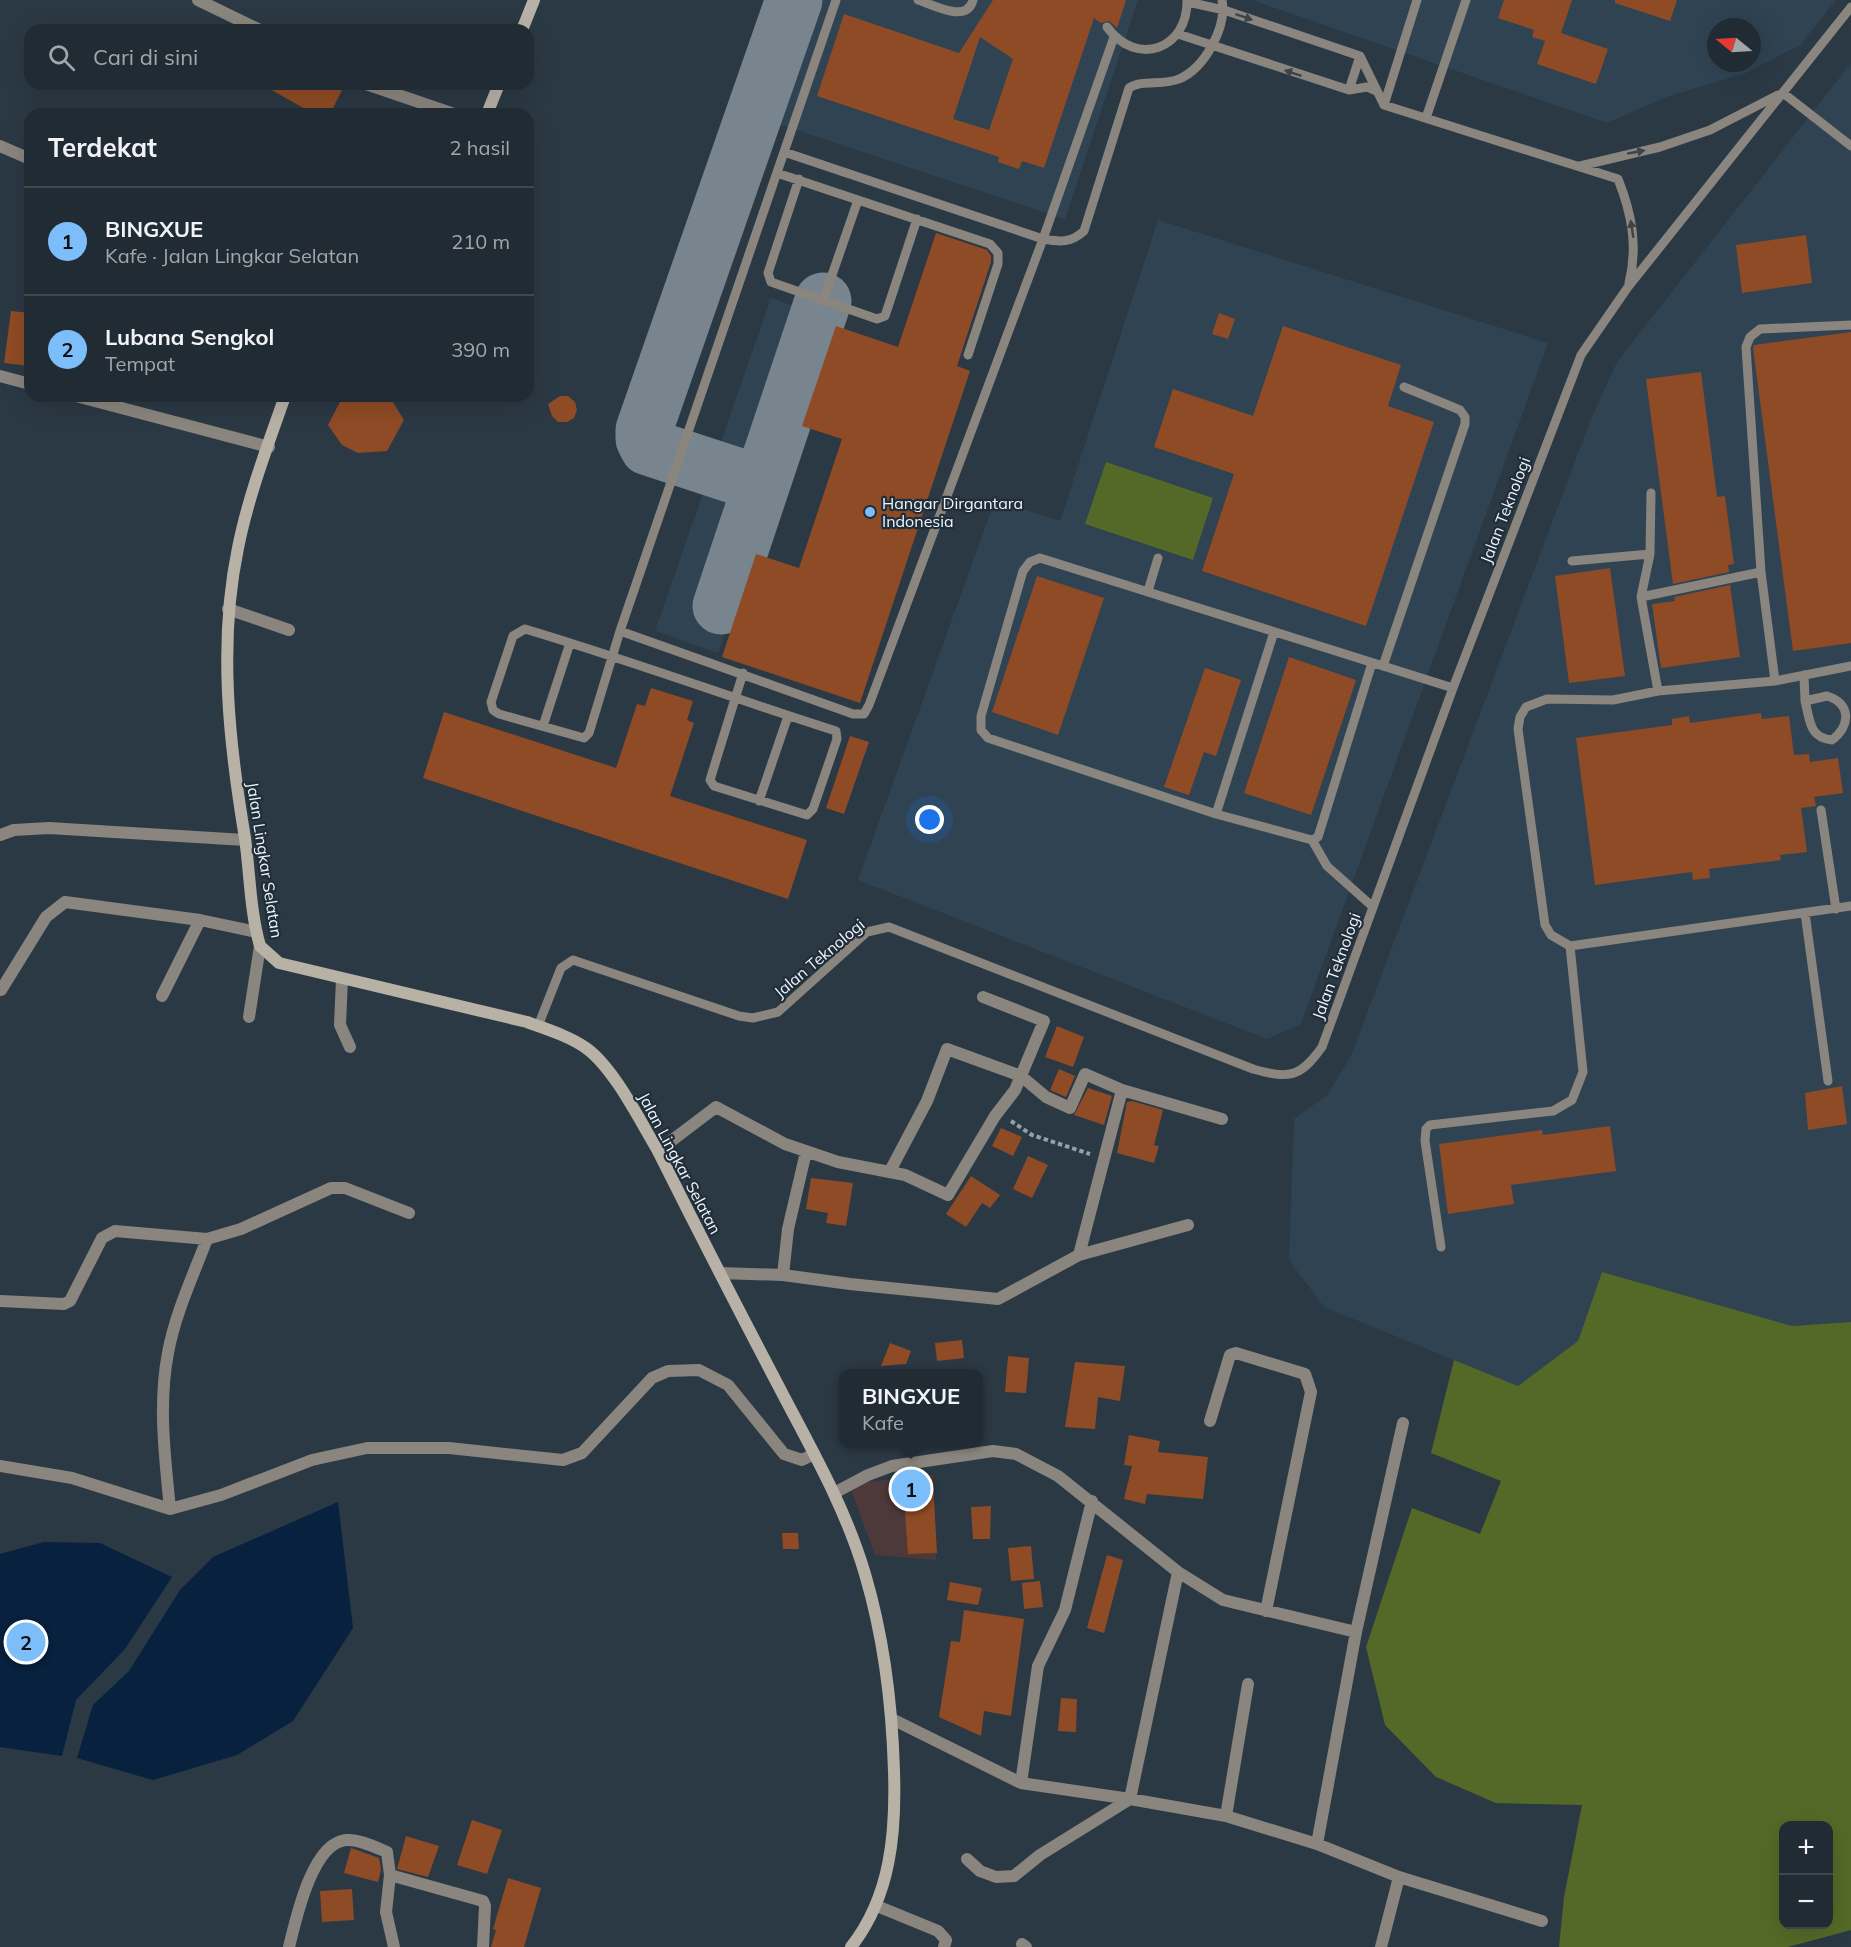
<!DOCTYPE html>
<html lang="id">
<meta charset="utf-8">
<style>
:root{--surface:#202b33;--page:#2d373f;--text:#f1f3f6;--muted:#a2a7ac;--line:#3d474e;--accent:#7cbef9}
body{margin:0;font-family:Mulish,sans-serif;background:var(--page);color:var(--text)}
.controls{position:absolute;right:18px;bottom:18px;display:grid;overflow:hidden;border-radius:12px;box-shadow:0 6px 24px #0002}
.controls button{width:54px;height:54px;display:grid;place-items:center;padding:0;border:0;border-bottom:2px solid var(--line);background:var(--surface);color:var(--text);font:30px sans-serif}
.compass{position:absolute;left:1707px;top:18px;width:54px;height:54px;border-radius:50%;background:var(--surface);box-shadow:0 6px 24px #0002;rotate:288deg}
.you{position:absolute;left:930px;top:820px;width:21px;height:21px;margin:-15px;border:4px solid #fff;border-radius:50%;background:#1a73e8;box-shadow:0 0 0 9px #1a73e833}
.badge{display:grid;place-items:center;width:39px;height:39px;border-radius:50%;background:var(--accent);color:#111;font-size:20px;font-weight:700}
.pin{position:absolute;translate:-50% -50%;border:3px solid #fff;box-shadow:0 2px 6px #0006}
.popup{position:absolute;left:839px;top:1369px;width:144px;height:78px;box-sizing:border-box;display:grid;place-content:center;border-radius:12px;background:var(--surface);filter:drop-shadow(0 2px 4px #0005);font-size:20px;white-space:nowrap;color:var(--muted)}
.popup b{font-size:22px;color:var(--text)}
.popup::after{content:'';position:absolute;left:50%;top:100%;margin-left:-12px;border:12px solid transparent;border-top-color:var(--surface)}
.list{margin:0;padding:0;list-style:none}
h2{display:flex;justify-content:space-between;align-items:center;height:78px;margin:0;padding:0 24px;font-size:26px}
h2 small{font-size:20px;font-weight:400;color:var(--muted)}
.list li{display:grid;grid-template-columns:39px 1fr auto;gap:18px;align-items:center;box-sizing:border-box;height:108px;padding:0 24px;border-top:2px solid var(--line)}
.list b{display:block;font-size:22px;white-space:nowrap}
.list p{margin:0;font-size:20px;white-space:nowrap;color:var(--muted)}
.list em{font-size:20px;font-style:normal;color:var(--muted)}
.icon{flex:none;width:33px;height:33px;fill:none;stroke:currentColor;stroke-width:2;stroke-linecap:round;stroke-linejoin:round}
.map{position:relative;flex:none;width:1851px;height:1947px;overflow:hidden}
.search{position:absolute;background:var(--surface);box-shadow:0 6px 24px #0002;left:24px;top:24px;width:510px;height:66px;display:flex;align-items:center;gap:15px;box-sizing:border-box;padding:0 21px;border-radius:18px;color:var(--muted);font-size:22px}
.panel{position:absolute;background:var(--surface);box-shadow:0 6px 24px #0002;left:24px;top:108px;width:510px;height:294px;border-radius:18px}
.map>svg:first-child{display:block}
.commercial{fill:#4d383a}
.built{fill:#304352;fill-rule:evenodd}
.green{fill:#546927;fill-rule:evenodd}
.water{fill:#07213e}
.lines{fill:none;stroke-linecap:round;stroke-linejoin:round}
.taxiway{stroke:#78848e;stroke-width:57}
.building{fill:#8f4b25;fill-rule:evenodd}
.path{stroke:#95a0a9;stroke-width:4;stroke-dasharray:4.5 3;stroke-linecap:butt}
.lane{stroke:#8a857e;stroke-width:9}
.street{stroke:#8a857e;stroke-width:12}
.secondary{stroke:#b8b1a6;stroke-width:12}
.oneway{fill:#3b444a}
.poi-dot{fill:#7cbef9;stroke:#212e39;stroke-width:2}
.labels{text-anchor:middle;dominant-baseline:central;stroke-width:4.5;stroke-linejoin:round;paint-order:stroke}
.poi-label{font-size:16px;fill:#edf6fd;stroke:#212e39;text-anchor:start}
.street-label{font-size:16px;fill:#edf6fd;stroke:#212e39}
</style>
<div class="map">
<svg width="1851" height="1947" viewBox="0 0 1851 1947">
<rect width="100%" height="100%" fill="#2b3944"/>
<!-- commercial -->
<path class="commercial" d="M934,1475l2,85 -61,-5 -26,-71z"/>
<!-- built -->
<path class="built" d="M821,0h317l-73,219 -287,-95z
M1252,0h584l-36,45 -54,28 -80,24 -59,26zM1716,27h36v36h-36z
M1851,63v1259l-59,4 -190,-54 -24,69 -60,45 -194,-79 -35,-47 5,-141 33,-24 24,-39 240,-637 26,-57z
M1158,220l390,123 -247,681 -34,15 -409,-159 137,-380 65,21z
M771,298l63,22 -116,333 -63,-22z"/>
<!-- green -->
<path class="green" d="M1106,462l107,36 -20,62 -108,-36z
M1602,1272l190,54 59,-4v608l-63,17h-229l5,-50 18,-92 -86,-2 -60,-26 -51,-52 -19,-78 46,-139 68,26 21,-53 -70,-28 23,-93 64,26 60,-45zM1784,1826h44v98h-44z"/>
<!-- water -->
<path class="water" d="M338,1502l15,126 -60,93 -56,34 -84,25 -76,-22 16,-53 36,-34 51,-81 33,-33z
M44,1542l56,1 72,34 -47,72 -49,51 -14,56 -62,-9v-193z"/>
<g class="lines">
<!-- taxiway -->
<path class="taxiway" d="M761,484l-113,-37 -4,-8v-9l150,-430
M721,606l102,-305"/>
</g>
<!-- building -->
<path class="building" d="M993,0h133l-9,28 -8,-7 -8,2 -7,-5 -50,150 -22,-7 -3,8 -21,-7 1,-5 -182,-61 27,-82 115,39zM980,37l33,22 -24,71 -36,-11z
M1504,0h68l-11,33 47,16 -12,35 -59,-20 8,-23 -13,-4 2,-7 -36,-12z
M1615,0h62l-7,21 -55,-18z
M261,84h84l-15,30h-16z
M936,233l51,17 4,6v6l-34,104 13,5 -110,332 -138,-46 34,-103 43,14 43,-129 -40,-13 34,-100 62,21z
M1806,235l6,48 -70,10 -6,-48z
M11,311l19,2v53l-26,-3z
M1219,313l16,6 -7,20 -16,-5z
M1283,326l118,39 -13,41 46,16 -68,204 -164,-55 32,-97 -80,-27 19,-58 80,27z
M1851,332v311l-58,8 -40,-303 1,-3z
M1701,372l16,125 8,-1 9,68 -6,1 1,7 -56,12 -27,-205z
M343,396h46l15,24 -17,31 -29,2 -16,-8 -14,-20z
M560,396h8l7,6 2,8 -3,8 -7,4h-9l-6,-6 -4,-12z
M1610,568l15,108 -56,7 -14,-107z
M1037,576l67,22 -46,137 -66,-23z
M1730,585l10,72 -79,11 -9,-64 23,-3 -1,-4z
M1289,657l67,23 -45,135 -67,-22z
M1205,668l36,12 -25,76 -12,-4 -15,43 -25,-8z
M651,688l42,13 -6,19 7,3 -24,73 137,44 -19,59 -365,-121 21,-66 172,56 21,-64 8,2z
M1761,713l1,6 27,-3 5,39 15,-1 1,8 28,-4 5,35 -29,4 2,9 -15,2 6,44 -27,3 1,5 -72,9 1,9 -17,2 -1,-8 -97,13 -19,-147 96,-13v-6l17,-3 1,7z
M850,736l19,6 -25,72 -18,-6z
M1057,1026l27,11 -11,30 -28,-10z
M1059,1069l16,7 -9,21 -16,-7z
M1842,1086l5,38 -39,6 -3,-37z
M1088,1088l24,8 -8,29 -30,-10z
M1132,1101l31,9 -9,35 5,1 -5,17 -37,-10 10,-51z
M1610,1126l6,45 -105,14 3,19 -66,10 -9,-70 103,-14 1,5z
M1001,1128l21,9 -9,19 -21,-10z
M1028,1156l20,9 -16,33 -19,-9z
M971,1176l29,19 -10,13 -8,-5 -16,24 -20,-13z
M811,1178l42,5 -7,43 -20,-3 2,-10 -22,-4z
M962,1340l2,18 -27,3 -2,-18z
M890,1343l21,8 -5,13 -25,2z
M1008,1356l21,2 -3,35 -21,-1z
M1075,1362l50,4 -5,35 -22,-4 -3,32 -30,-2z
M1129,1435l31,6 -2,11 50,5 -5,42 -56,-5 -2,10 -21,-5 8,-33 -8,-1z
M933,1483l4,70 -29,1 -5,-69z
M991,1506l-1,33h-17l-2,-32z
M782,1533h16l1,16h-16z
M1031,1546l3,33 -23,2 -3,-33z
M1107,1555l16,5 -19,73 -17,-5z
M1040,1581l3,26 -19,2 -2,-26z
M950,1582l32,6 -4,17 -31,-5z
M964,1610l60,9 -13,97 -27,-5 -3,25 -42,-19 12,-76 9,1z
M1061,1698l16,1 -1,33 -18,-1z
M472,1820l30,10 -15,44 -30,-9z
M406,1836l33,10 -11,31 -31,-8z
M351,1848l28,10 2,12 -3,12 -34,-9z
M508,1878l33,10 -17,59h-33l5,-17 -3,-1z
M352,1889l2,31 -32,2 -2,-31z"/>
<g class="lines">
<!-- path -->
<path class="path" d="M1011,1121l21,14 58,19"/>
<!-- lane -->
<path class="lane" d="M918,0c16,5 49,24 55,0
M1417,0l-33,105 234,74c14,35 20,68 11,104
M1188,2l36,8 136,46 24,49
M1107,27c30,41 81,22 80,-27
M1178,34l171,56 18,-3 9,4
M1349,90l11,-34
M1783,93l68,53
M1426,118l40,-118
M784,152l52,-152
M1580,166l80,-19 50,-17 68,-35
M777,173l213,71 8,9v11l-30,91
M799,179l-31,94 3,9 106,37 8,-3 32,-97
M823,301l35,-101
M1572,561l78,-7
M1148,591l10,-33
M1641,597l9,-43 1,-61
M620,631l233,83h11l5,-9 174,-466 71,-202
M1372,663l-54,174 -6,3 -96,-26 -228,-76 -7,-8v-14l42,-145 7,-9 10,-4 413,130
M1383,666l82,-242v-7l-5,-7 -56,-23
M743,673l-33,107 4,6 93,29 6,-6 24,-70 -1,-8c-104,-33 -207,-71 -311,-102l-12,7 -22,66 2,8 6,4 85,24 5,-5 31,-102 164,-479 259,87c17,3 28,4 41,-8l45,-143c13,-9 34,-2 50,-9 26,-11 48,-52 43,-79
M1804,675l1,26
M1775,681l-14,-109 -15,-225 4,-10 10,-8 91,-4
M1658,691l-17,-94 120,-25
M1827,696c24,7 24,30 5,44 -23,-2 -22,-20 -27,-39z
M543,726l27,-83
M759,801l29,-85
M1821,810l15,99
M1216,814l58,-182
M1312,840l15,26 46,41
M1805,913l23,168
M1570,946l281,-40
M538,1026l23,-58 12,-8 166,56 14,2 25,-6 89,-80 22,-5 364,142c36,10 47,9 69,-22l131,-359 128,-333 47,-68 223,-280
M1441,1247l-16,-106 1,-12 4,-4 123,-14 19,-11 11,-28 -13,-126 -19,-11 -6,-10 -27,-196 2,-12 6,-10 21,-8 66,1 45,-9 117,-10 76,-15"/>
<!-- street -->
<path class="street" d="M198,0l62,30
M366,84l88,30
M0,146l30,13
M0,376l30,8
M76,396l193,51
M228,609l61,21
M0,835l14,-5 35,-2 196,12
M342,979l-2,46 10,22
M1,990l45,-73 19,-15 135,18 56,12
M162,996l38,-76
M249,1017l11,-71
M1122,1090l100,29
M658,1151l58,-44 69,37 53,18 67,13 43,20 47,-79 20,-26 29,-69 -61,-24
M890,1171l37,-70 20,-52 74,27 25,21 24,11 15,-34 37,16 -43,165
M720,1273l63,2 5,-46 18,-77
M783,1275l67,9 148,15 81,-44 109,-30
M0,1301l64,3 6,-3 32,-63 13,-7 92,8 34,-10 90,-41h14l64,25
M1210,1421l20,-66 6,-2 69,21 6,18 -45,219
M0,1466l72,12 98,31 51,-14 91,-35 55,-12h82l114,12 19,-7 70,-75 16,-7 31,-1 29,15 56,69 18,6 12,-6
M836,1492l32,-17 24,-9 101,-15 23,3 42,22 120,96 45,28 133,32
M170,1509c-5,-52 -12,-104 -2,-156 7,-39 25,-77 39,-114
M892,1719l129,64 109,16 48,-227
M1021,1783l17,-117 27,-56 27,-109
M1226,1816l22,-132
M1317,1844l39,-212 47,-209
M967,1859l13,12 16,6 18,-1 26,-21 90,-56 96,17 91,28 82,33 143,44
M390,1875l-4,37 8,35
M877,1906l61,25 8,9 -2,7
M1022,1944l4,3
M289,1947c7,-28 23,-104 57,-107 13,-1 29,7 41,12l3,23 93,26 2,5 -2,41
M1381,1947l18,-70"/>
<!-- secondary -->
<path class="secondary" d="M522,30l12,-30
M487,114l12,-30
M285,396c-17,49 -37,101 -47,152 -20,95 -9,195 7,290 5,36 5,73 15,108l19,17 248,59c19,7 42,14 59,26 28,20 54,73 72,103 39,78 79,156 120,234 32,62 67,121 87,189 19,64 27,129 29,197 2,62 -3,125 -43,176"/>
</g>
<!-- one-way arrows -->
<defs><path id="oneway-solid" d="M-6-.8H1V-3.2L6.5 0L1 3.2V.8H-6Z" transform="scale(1.5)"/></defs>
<g class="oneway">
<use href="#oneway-solid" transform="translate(1244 17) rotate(19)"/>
<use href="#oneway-solid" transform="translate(1293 73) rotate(-162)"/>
<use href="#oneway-solid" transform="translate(1636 152) rotate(-10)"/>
<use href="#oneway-solid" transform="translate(1632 229) rotate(-99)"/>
</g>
<!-- markers -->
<circle class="poi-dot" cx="870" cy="512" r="6"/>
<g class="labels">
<!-- poi labels -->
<g class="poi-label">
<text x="882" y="503">Hangar Dirgantara<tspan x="882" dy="18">Indonesia</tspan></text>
</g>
<!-- street labels -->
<g class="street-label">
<text transform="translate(1505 510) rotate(-69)">Jalan Teknologi</text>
<text transform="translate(265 860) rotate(81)">Jalan Lingkar Selatan</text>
<text transform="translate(819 958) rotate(-40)">Jalan Teknologi</text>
<text transform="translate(1336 966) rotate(-70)">Jalan Teknologi</text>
<text transform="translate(680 1163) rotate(62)">Jalan Lingkar Selatan</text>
</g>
</g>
</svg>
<div class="controls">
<button>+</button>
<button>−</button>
</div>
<svg class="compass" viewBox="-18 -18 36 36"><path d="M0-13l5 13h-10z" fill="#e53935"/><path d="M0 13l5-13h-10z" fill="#a2a7ac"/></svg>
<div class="you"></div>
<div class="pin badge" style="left:911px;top:1489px">1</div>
<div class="popup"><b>BINGXUE</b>Kafe</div>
<div class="pin badge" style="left:26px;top:1642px">2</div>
<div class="search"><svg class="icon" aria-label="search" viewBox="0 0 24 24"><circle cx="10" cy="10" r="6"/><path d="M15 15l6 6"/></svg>Cari di sini</div>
<section class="panel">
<h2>Terdekat<small>2 hasil</small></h2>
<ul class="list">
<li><span class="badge">1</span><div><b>BINGXUE</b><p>Kafe · Jalan Lingkar Selatan</p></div><em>210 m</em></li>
<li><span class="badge">2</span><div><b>Lubana Sengkol</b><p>Tempat</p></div><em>390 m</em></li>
</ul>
</section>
</div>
